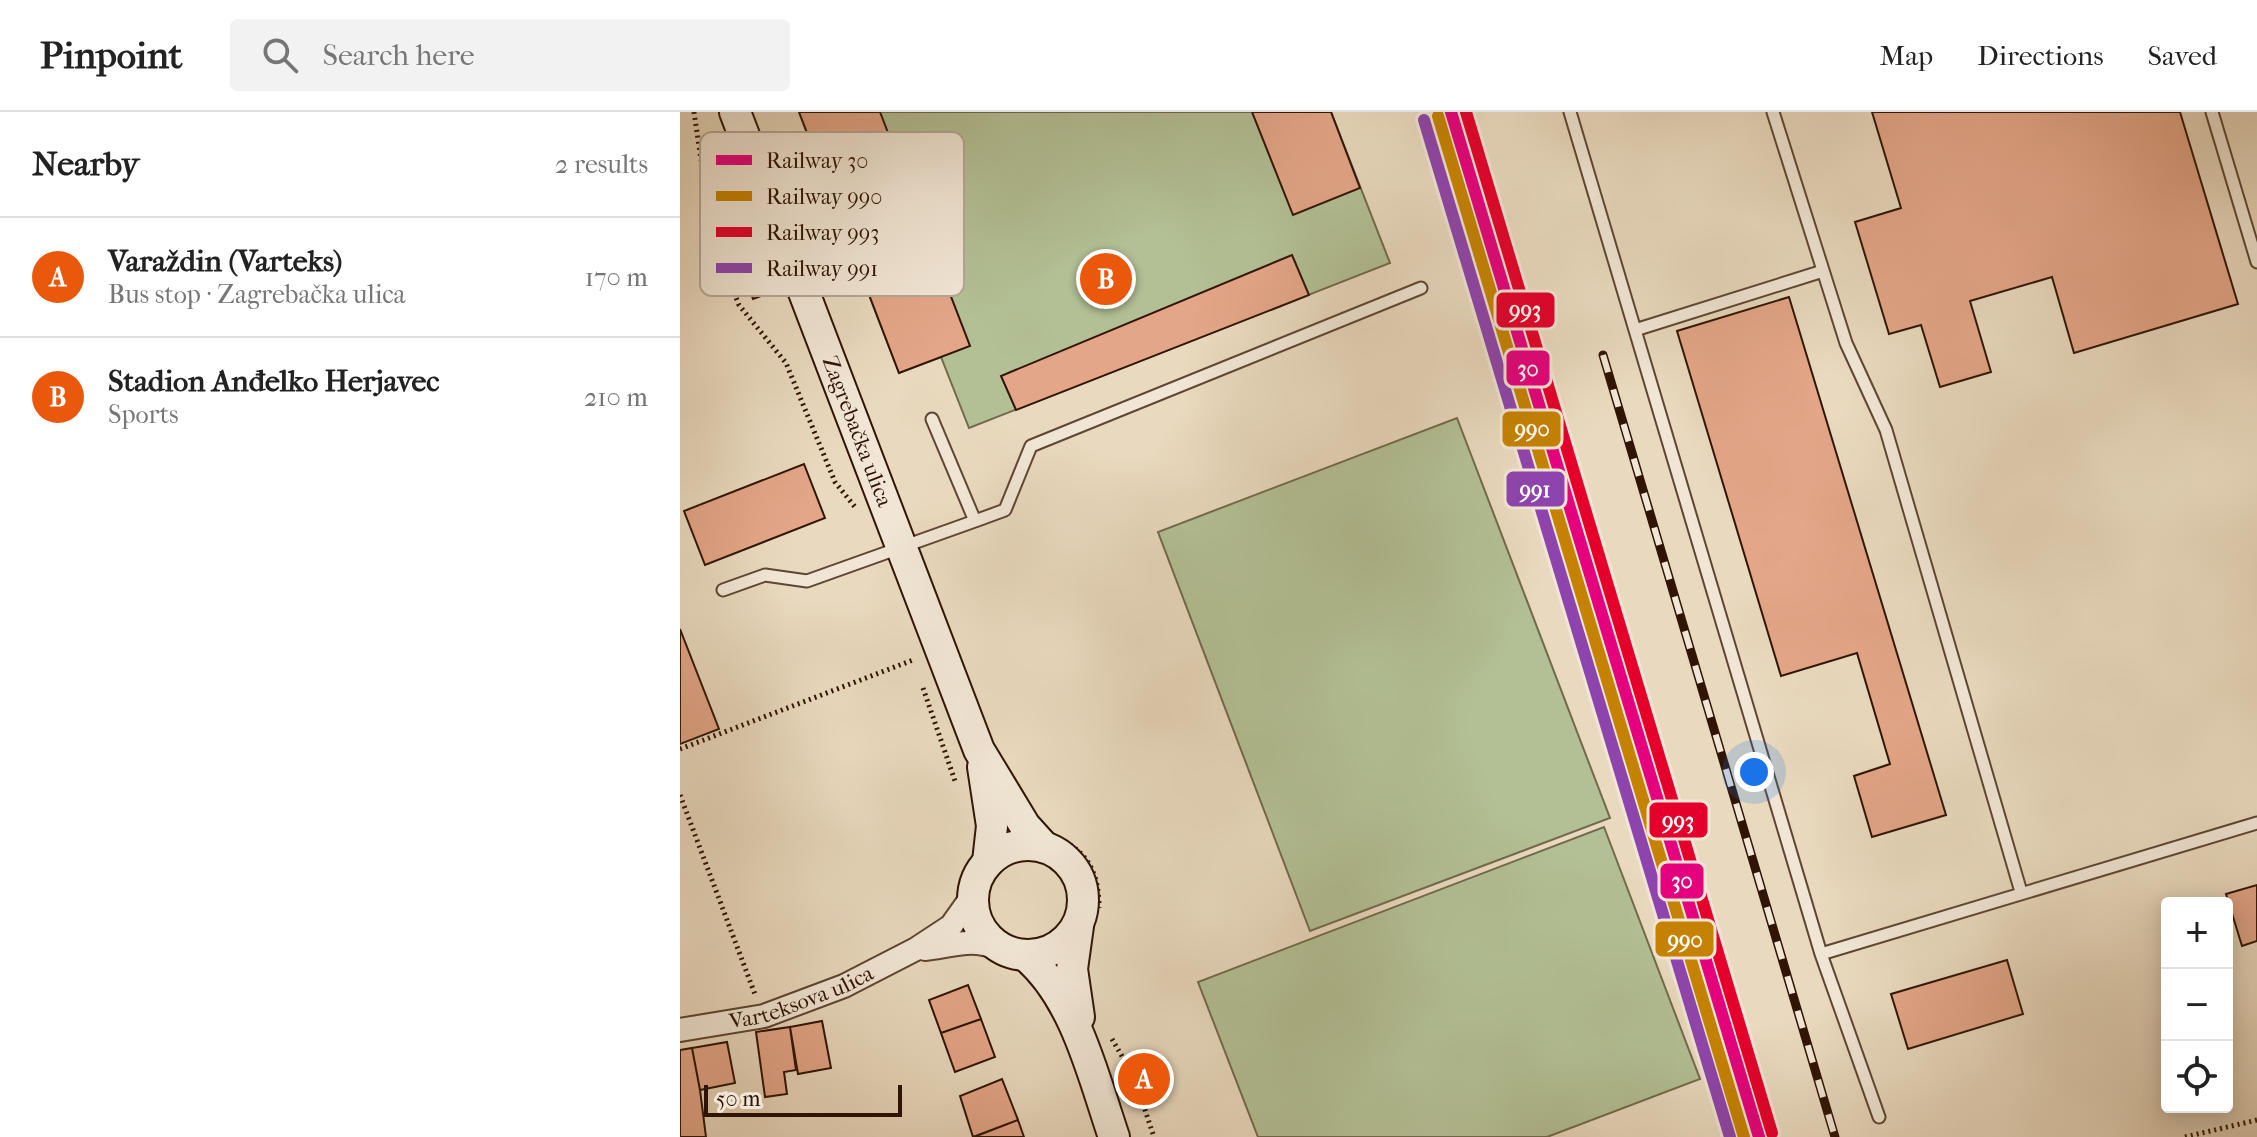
<!DOCTYPE html>
<meta charset="utf-8">
<style>
:root{--surface:#fff;--page:#f2f2f2;--text:#222;--muted:#767676;--line:#e0e0e0;--accent:#ea580c}
body{margin:0;font-family:"IM FELL French Canon",serif;background:var(--page);color:var(--text)}
.controls{position:absolute;right:24px;bottom:24px;display:grid;overflow:hidden;border-radius:8px;box-shadow:0 4px 20px #0003}
.controls button{width:72px;height:72px;display:grid;place-items:center;padding:0;border:0;border-bottom:2px solid var(--line);background:var(--surface);color:var(--text);font:40px sans-serif}
.scale{position:absolute;left:24px;bottom:20px;width:198px;box-sizing:border-box;padding-left:8px;border:4px solid #301504;border-top:0;font-size:22px;line-height:28px;white-space:nowrap;color:#301504;-webkit-text-stroke:6px #f1e6d5;paint-order:stroke}
.you{position:absolute;left:1074px;top:660px;width:28px;height:28px;margin:-20px;border:6px solid #fff;border-radius:50%;background:#1a73e8;box-shadow:0 0 0 12px #1a73e833}
.badge{display:grid;place-items:center;width:52px;height:52px;border-radius:50%;background:var(--accent);color:#fff;font-size:26px;font-weight:700}
.pin{position:absolute;translate:-50% -50%;border:4px solid #fff;box-shadow:0 2px 8px #0006}
.list{margin:0;padding:0;list-style:none}
h2{display:flex;justify-content:space-between;align-items:center;height:104px;margin:0;padding:0 32px;font-size:34px}
h2 small{font-size:26px;font-weight:400;color:var(--muted)}
.list li{display:grid;grid-template-columns:52px 1fr auto;gap:24px;align-items:center;box-sizing:border-box;height:120px;padding:0 32px;border-top:2px solid var(--line)}
.list b{display:block;font-size:30px;white-space:nowrap}
.list p{margin:0;font-size:26px;white-space:nowrap;color:var(--muted)}
.list em{font-size:26px;font-style:normal;color:var(--muted)}
.icon{flex:none;width:44px;height:44px;fill:none;stroke:currentColor;stroke-width:2;stroke-linecap:round;stroke-linejoin:round}
.map{position:relative;flex:none;width:1577px;height:1025px;overflow:hidden}
header{display:flex;align-items:center;gap:48px;box-sizing:border-box;height:112px;padding:0 40px;background:var(--surface);border-bottom:2px solid var(--line)}
header strong{font-size:38px}
nav{display:flex;gap:44px;margin-inline-start:auto;font-size:28px}
.search{width:560px;height:72px;background:var(--page);display:flex;align-items:center;gap:20px;box-sizing:border-box;padding:0 28px;border-radius:8px;color:var(--muted);font-size:30px}
main{display:flex}
aside{flex:1;background:var(--surface)}
.map>svg:first-child{display:block}
.green{fill:#b3c095;stroke:#726a4c;stroke-width:2}
.building{fill:#e3a688;stroke:#301504;stroke-width:2}
.lines{fill:none;stroke-linecap:round;stroke-linejoin:round}
.service-casing{stroke:#5e4632;stroke-width:15}
.minor-casing{stroke:#5e4632;stroke-width:26}
.secondary-casing{stroke:#301504;stroke-width:34}
.path{stroke:#301504;stroke-width:5;stroke-dasharray:2 4;stroke-linecap:butt}
.service{stroke:#f1e6d5;stroke-width:11}
.minor{stroke:#f1e6d5;stroke-width:22}
.secondary{stroke:#f1e6d5;stroke-width:30}
.rail-casing{stroke:#301504;stroke-width:9}
.rail{stroke:#f1e6d5;stroke-width:6;stroke-dasharray:18;stroke-linecap:butt}
.rail-1-casing{stroke:#f1e6d5;stroke-width:18}
.rail-2-casing{stroke:#f1e6d5;stroke-width:18}
.rail-3-casing{stroke:#f1e6d5;stroke-width:18}
.rail-4-casing{stroke:#f1e6d5;stroke-width:18}
.rail-1{stroke:#e5007d;stroke-width:12}
.rail-2{stroke:#c58201;stroke-width:12}
.rail-3{stroke:#e4002b;stroke-width:12}
.rail-4{stroke:#8e44ad;stroke-width:12}
.labels{text-anchor:middle;dominant-baseline:central;stroke-width:7;stroke-linejoin:round;paint-order:stroke}
.street-label{font-size:22px;fill:#301504;stroke:#f1e6d5}
.key{fill:#f1e6d5;stroke:#b7a796;stroke-width:2}
.key-label{font-size:22px;fill:#301504}
.line-badge{stroke:#f1e6d5;stroke-width:3}
.badge-label{font-size:22px;text-anchor:middle;font-weight:bold;fill:#fff}
</style>
<header>
<strong>Pinpoint</strong>
<div class="search"><svg class="icon" aria-label="search" viewBox="0 0 24 24"><circle cx="10" cy="10" r="6"/><path d="M15 15l6 6"/></svg>Search here</div>
<nav><a>Map</a><a>Directions</a><a>Saved</a></nav>
</header>
<main>
<aside>
<h2>Nearby<small>2 results</small></h2>
<ul class="list">
<li><span class="badge">A</span><div><b>Varaždin (Varteks)</b><p>Bus stop · Zagrebačka ulica</p></div><em>170 m</em></li>
<li><span class="badge">B</span><div><b>Stadion Anđelko Herjavec</b><p>Sports</p></div><em>210 m</em></li>
</ul>
</aside>
<div class="map">
<svg width="1577" height="1025" viewBox="0 0 1577 1025">
<rect width="100%" height="100%" fill="#e9d9be"/>
<filter id="stains"><feTurbulence type="fractalNoise" baseFrequency=".0025" numOctaves="4"/><feColorMatrix values="0 0 0 0 .2 0 0 0 0 .09 0 0 0 0 .02 0 0 0 .5 -.17"/></filter>
<radialGradient id="worn" r=".72"><stop offset=".6" stop-color="#630" stop-opacity="0"/><stop offset="1" stop-color="#630" stop-opacity=".3"/></radialGradient>
<!-- green -->
<path class="green" d="M119,0h532l59,151 -421,165 -28,-71 -42,16z
M777,306l153,400 -300,113 -152,-399z
M924,715l96,252 -153,58h-289l-60,-155z"/>
<!-- building -->
<path class="building" d="M119,0h81l90,234 -71,27z
M572,0h79l29,76 -67,27z
M1192,0h308l58,192 -164,49 -22,-76 -82,24 21,71 -51,15 -19,-62 -32,9 -34,-112 46,-14z
M81,122l8,21 7,3v13l6,17 -29,11 -6,-16 5,-3 -8,-5 2,-11 -8,-20z
M612,143l17,40 -293,115 -15,-34z
M1109,185l157,518 -74,22 -18,-61 36,-12 -33,-111 -76,23 -104,-345z
M124,352l21,54 -120,47 -21,-54z
M0,517l39,100 -39,15z
M1577,773v56l-15,5 -16,-52z
M1327,848l16,54 -115,35 -17,-55z
M288,873l13,34 -40,14 -12,-33z
M301,907l14,38 -40,15 -14,-39z
M142,909l9,47 -33,6 -8,-47z
M110,915l6,43 -12,2 3,22 -22,3 -9,-65z
M47,930l8,41 -35,7 -8,-42z
M12,936l8,42 6,47h-26v-87z
M322,967l16,41 -45,17 -13,-41z
M338,1008l6,17h-50z"/>
<g class="lines">
<!-- service casing -->
<g class="service-casing">
<path id="service" d="M890,0l251,842 58,163
M1093,0l73,231 40,87 135,462
M1532,0l45,150
M955,218l188,-59
M295,409l30,-11 26,-64 390,-158
M43,478l42,-15 42,6 168,-60 -43,-102
M1141,842l436,-131"/>
</g>
<!-- minor casing -->
<g class="minor-casing">
<g id="minor">
<path d="M245,837c31,-3 42,-12 74,-1"/>
<path id="s1" d="M0,918l84,-14 80,-30 72,-37 35,-23 22,-31"/>
</g>
</g>
<!-- secondary casing -->
<g class="secondary-casing">
<g id="secondary">
<path id="s2" d="M55,0l244,638 46,76 19,21"/>
<path d="M303,655l9,59 -4,36"/>
<circle cx="348" cy="788" r="55"/>
<path d="M398,814l-6,43 7,48"/>
<path d="M346,844c50,43 67,120 88,181"/>
</g>
</g>
<!-- path -->
<path class="path" d="M14,0l19,128 26,65 47,58 49,119 20,25
M66,118l3,9
M33,128l37,-12
M243,576l32,93
M0,637l233,-89
M0,683l76,202
M390,733c23,14 29,37 29,63
M432,927l22,38 20,60
M1505,1025l72,-17"/>
<!-- service -->
<use href="#service" class="service"/>
<!-- minor -->
<use href="#minor" class="minor"/>
<!-- secondary -->
<use href="#secondary" class="secondary"/>
<!-- rail casing -->
<g class="rail-casing">
<path id="rail" d="M923,243l232,782"/>
</g>
<!-- rail -->
<use href="#rail" class="rail"/>
<!-- rail-1 casing -->
<g class="rail-1-casing">
<path id="rail-1" d="M771,0l308,1025"/>
</g>
<!-- rail-2 casing -->
<g class="rail-2-casing">
<path id="rail-2" d="M758,4l306,1021"/>
</g>
<!-- rail-3 casing -->
<g class="rail-3-casing">
<path id="rail-3" d="M786,0l306,1021"/>
</g>
<!-- rail-4 casing -->
<g class="rail-4-casing">
<path id="rail-4" d="M744,8l306,1017"/>
</g>
<!-- rail-1 -->
<use href="#rail-1" class="rail-1"/>
<!-- rail-2 -->
<use href="#rail-2" class="rail-2"/>
<!-- rail-3 -->
<use href="#rail-3" class="rail-3"/>
<!-- rail-4 -->
<use href="#rail-4" class="rail-4"/>
</g>
<g class="labels">
<!-- street labels -->
<g class="street-label">
<text stroke="none"><textPath href="#s2" startOffset="342">Zagrebačka ulica</textPath></text>
<text stroke="none"><textPath href="#s1" startOffset="126">Varteksova ulica</textPath></text>
</g>
</g>
<!-- legend -->
<rect x="20" y="20" width="264" height="164" rx="12" class="key"/>
<rect x="36" y="43" width="36" height="10" fill="#e5007d"/>
<rect x="36" y="79" width="36" height="10" fill="#c58201"/>
<rect x="36" y="115" width="36" height="10" fill="#e4002b"/>
<rect x="36" y="151" width="36" height="10" fill="#8e44ad"/>
<g class="key-label">
<text x="86" y="56">Railway 30</text>
<text x="86" y="92">Railway 990</text>
<text x="86" y="128">Railway 993</text>
<text x="86" y="164">Railway 991</text>
</g>
<g class="line-badge">
<rect x="815" y="179" width="61" height="38" rx="8" fill="#e4002b"/>
<rect x="825" y="237" width="46" height="38" rx="8" fill="#e5007d"/>
<rect x="821" y="298" width="61" height="38" rx="8" fill="#c58201"/>
<rect x="825" y="358" width="61" height="38" rx="8" fill="#8e44ad"/>
<rect x="968" y="689" width="61" height="38" rx="8" fill="#e4002b"/>
<rect x="979" y="750" width="46" height="38" rx="8" fill="#e5007d"/>
<rect x="974" y="808" width="61" height="38" rx="8" fill="#c58201"/>
</g>
<g class="badge-label">
<text x="845" y="205">993</text>
<text x="848" y="264">30</text>
<text x="852" y="324">990</text>
<text x="855" y="385">991</text>
<text x="998" y="716">993</text>
<text x="1002" y="776">30</text>
<text x="1005" y="835">990</text>
</g>
<rect width="100%" height="100%" filter="url(#stains)"/>
<rect width="100%" height="100%" fill="url(#worn)"/>
</svg>
<div class="controls">
<button>+</button>
<button>−</button>
<button><svg class="icon" aria-label="locate" viewBox="0 0 24 24"><circle cx="12" cy="12" r="6"/><path d="M12 2v4M12 18v4M2 12h4M18 12h4"/></svg></button>
</div>
<div class="scale">50 m</div>
<div class="you"></div>
<div class="pin badge" style="left:464px;top:967px">A</div>
<div class="pin badge" style="left:426px;top:167px">B</div>
</div>
</main>
